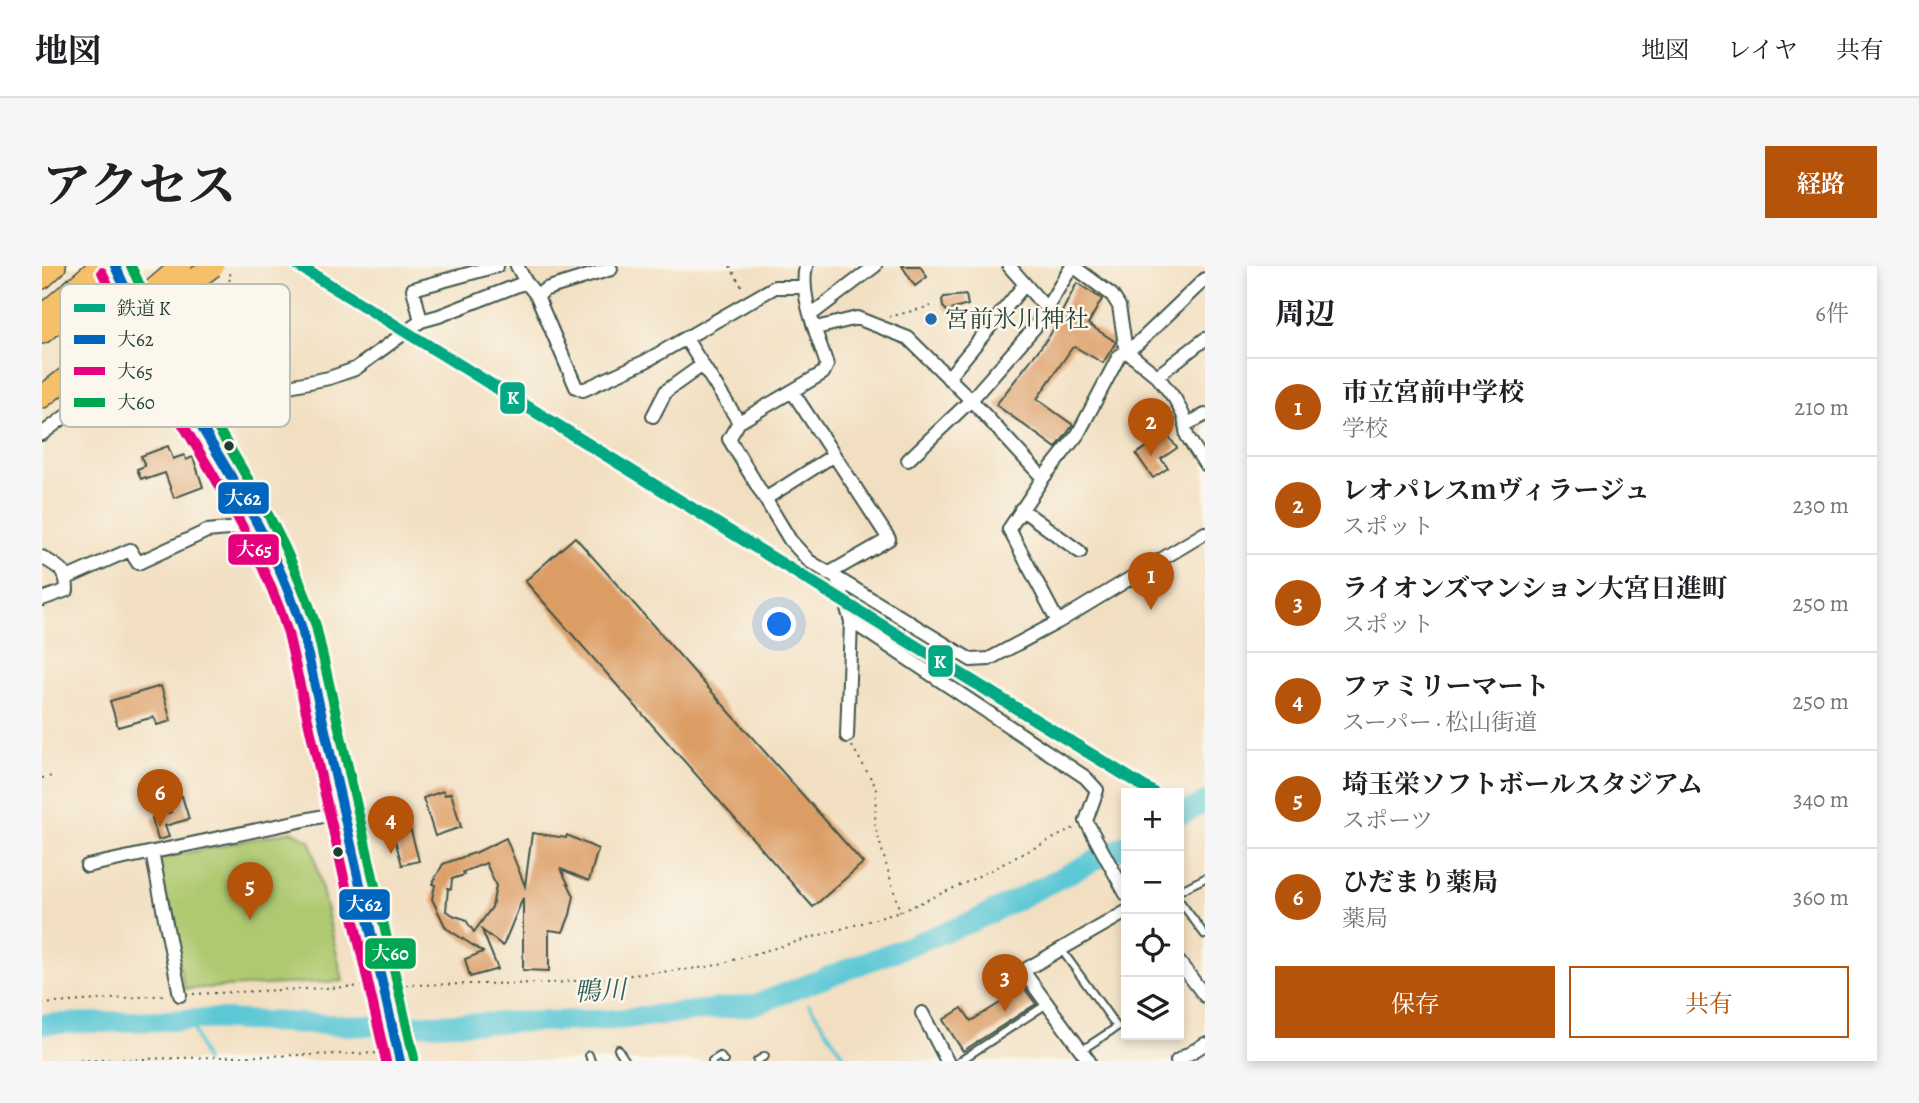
<!DOCTYPE html>
<html lang="ja">
<meta charset="utf-8">
<style>
:root{--surface:#fff;--page:#f6f6f6;--text:#202124;--muted:#757577;--line:#e0e0e0;--accent:#b45309}
body{margin:0;font-family:Alegreya,"Noto Serif JP",serif;background:var(--page);color:var(--text)}
.controls{position:absolute;right:21px;bottom:21px;display:grid;overflow:hidden;border-radius:0px;box-shadow:0 4px 10px #0003}
.controls button{width:63px;height:63px;display:grid;place-items:center;padding:0;border:0;border-bottom:2px solid var(--line);background:var(--surface);color:var(--text);font:35px sans-serif}
.you{position:absolute;left:738px;top:359px;width:24px;height:24px;margin:-18px;border:5px solid #fff;border-radius:50%;background:#1a73e8;box-shadow:0 0 0 10px #1a73e833}
.badge{display:grid;place-items:center;width:46px;height:46px;border-radius:50%;background:var(--accent);color:#fff;font-size:23px;font-weight:700}
.pin{position:absolute;translate:-50% -58px;filter:drop-shadow(0 2px 4px #0008)}
.pin::after{content:'';position:absolute;top:37px;width:24px;height:21px;background:inherit;clip-path:polygon(0 0,100% 0,50% 100%)}
.list{margin:0;padding:0;list-style:none}
h2{display:flex;justify-content:space-between;align-items:center;height:91px;margin:0;padding:0 28px;font-size:30px}
h2 small{font-size:23px;font-weight:400;color:var(--muted)}
.list li{display:grid;grid-template-columns:46px 1fr auto;gap:21px;align-items:center;box-sizing:border-box;height:98px;padding:0 28px;border-top:2px solid var(--line)}
.list b{display:block;font-size:26px;white-space:nowrap}
.list p{margin:0;font-size:23px;white-space:nowrap;color:var(--muted)}
.list em{font-size:23px;font-style:normal;color:var(--muted)}
.actions{display:flex;gap:14px;padding:21px 28px}
.actions a{flex:1;padding:16px 0;border:2px solid var(--accent);border-radius:0px;text-align:center;font-size:24px;color:var(--accent)}
.actions .main{background:var(--accent);color:#fff}
.icon{flex:none;width:38px;height:38px;fill:none;stroke:currentColor;stroke-width:2;stroke-linecap:round;stroke-linejoin:round}
.map{position:relative;flex:none;width:1163px;height:795px;overflow:hidden;border-radius:0px}
header{display:flex;align-items:center;gap:42px;box-sizing:border-box;height:98px;padding:0 35px;background:var(--surface);border-bottom:2px solid var(--line)}
header strong{font-size:33px}
nav{display:flex;gap:38px;margin-inline-start:auto;font-size:24px}
.intro{display:flex;align-items:center;justify-content:space-between;box-sizing:border-box;height:168px;padding:0 42px}
h1{margin:0;font-size:49px}
.button{padding:18px 32px;border-radius:0px;background:var(--accent);color:#fff;font-size:24px;font-weight:700}
main{display:flex;gap:42px;padding:0 42px}
aside{flex:1;background:var(--surface);border-radius:0px;box-shadow:0 4px 10px #0003}
.map>svg:first-child{display:block}
.green{fill:#afc96f;stroke:#678352;stroke-width:2}
.lines{fill:none;stroke-linecap:round;stroke-linejoin:round}
.stream{stroke:#5dc8d5;stroke-width:3.5}
.river{stroke:#5dc8d5;stroke-width:21}
.building{fill:#dc9d65;fill-rule:evenodd}
.secondary-tunnel{stroke:#c8bfa5;stroke-width:18;stroke-dasharray:18 9;stroke-linecap:butt}
.lane-casing{stroke:#3f5549;stroke-width:10}
.street-casing{stroke:#3f5549;stroke-width:16}
.secondary-casing{stroke:#3f5549;stroke-width:21}
.highway-casing{stroke:#3f5549;stroke-width:24}
.path{stroke:#3f5549;stroke-width:2;stroke-dasharray:2 5;stroke-linecap:butt}
.lane{stroke:#fff;stroke-width:6}
.street{stroke:#fff;stroke-width:12}
.secondary{stroke:#fbe6c4;stroke-width:18}
.highway{stroke:#f6c06b;stroke-width:21}
.highway-bridge-casing{stroke:#3f5549;stroke-width:24;stroke-linecap:butt}
.highway-bridge{stroke:#f6c06b;stroke-width:21}
.bus-1-casing{stroke:#fbf7ec;stroke-width:16}
.bus-2-casing{stroke:#fbf7ec;stroke-width:16}
.bus-3-casing{stroke:#fbf7ec;stroke-width:16}
.bus-1{stroke:#0065bd;stroke-width:10}
.bus-2{stroke:#e5007d;stroke-width:10}
.bus-3{stroke:#00a651;stroke-width:10}
.rail-1-casing{stroke:#fbf7ec;stroke-width:18}
.rail-1{stroke:#03a884;stroke-width:12}
.poi-dot{fill:#1f6fb2;stroke:#fbf7ec;stroke-width:2.5}
.bus-dot{fill:#1f3d34;stroke:#fbf7ec;stroke-width:2.5}
.labels{text-anchor:middle;dominant-baseline:central;stroke-width:5;stroke-linejoin:round;paint-order:stroke}
.poi-label{font-size:24px;fill:#1f3d34;stroke:#fbf7ec;text-anchor:start}
.water-label{font-size:26px;font-style:italic;fill:#2e605c;stroke:#fbf7ec}
.key{fill:#fbf7ec;stroke:#b9bfb5;stroke-width:2}
.key-label{font-size:19px;fill:#1f3d34}
.line-badge{stroke:#fbf7ec;stroke-width:2.5}
.badge-label{font-size:19px;text-anchor:middle;font-weight:bold;fill:#fff}
</style>
<header>
<strong>地図</strong>
<nav><a>地図</a><a>レイヤ</a><a>共有</a></nav>
</header>
<div class="intro"><h1>アクセス</h1><a class="button">経路</a></div>
<main>
<div class="map">
<svg width="1163" height="795" viewBox="0 0 1163 795">
<rect width="100%" height="100%" fill="#fbf7ec"/>
<filter id="ink" filterUnits="userSpaceOnUse"><feTurbulence type="fractalNoise" baseFrequency=".0143" numOctaves="2"/><feDisplacementMap in="SourceGraphic" scale="14" xChannelSelector="R" yChannelSelector="G"/><feConvolveMatrix kernelMatrix="1 2 1 2 8 2 1 2 1" color-interpolation-filters="sRGB"/></filter>
<filter id="wash" filterUnits="userSpaceOnUse"><feTurbulence type="fractalNoise" baseFrequency=".00686" numOctaves="4" result="noise"/><feDisplacementMap in="SourceGraphic" scale="28" xChannelSelector="R" yChannelSelector="G"/><feGaussianBlur stdDeviation="1.57" result="paint"/><feColorMatrix in="noise" values="0 0 0 0 0 0 0 0 0 0 0 0 0 0 0 0 0 1.4 0 .05"/><feComposite in="paint" operator="in"/></filter>
<g filter="url(#wash)">
<rect width="100%" height="100%" fill="#f2dfc1"/>
<!-- green -->
<path class="green" d="M250,565l19,11 32,139 -159,8 -25,-130z"/>
<g class="lines">
<!-- stream -->
<path class="stream" d="M767,738l38,57
M148,753l15,42"/>
<!-- river -->
<path class="river" d="M1137,550l26,-14
M0,758l173,-5 142,7 253,-6 144,-15 220,-84 152,-76"/>
</g>
<g id="blocks">
<!-- building -->
<path class="building" d="M860,0h18l7,11 -12,9z
M1035,17l25,16 -14,25 28,18 -13,21 -28,-16 -3,1 -35,51 36,26 -17,23 -60,-43 54,-70z
M924,29l2,10 -21,6 -4,-4 -1,-7 2,-3z
M1125,168l10,14 -16,11 7,9 -15,10 -17,-24z
M126,180l5,13 11,-4 2,5 7,-3 10,30 -29,11 -9,-25 -18,6 -1,-2 -5,2 -4,-10 8,-3 -4,-10z
M533,271l288,326 -50,44 -288,-326z
M119,420l10,35 -14,4 -3,-8 -36,10 -8,-26z
M401,525l2,4 6,-2 10,34 -26,9 -12,-38z
M140,530l7,23 -24,7 4,11 -11,3 -6,-22 19,-6 -3,-12z
M369,565l8,30 -17,4 -8,-29z
M490,567l34,5 1,-3 31,14 -9,32 -28,-12 13,27 -4,19 -7,17 -14,-2v41l-26,-1v-72l-20,48 -21,-16 16,39 -28,8 -5,-18 18,-7 -37,-24 -14,-29 3,-14 -3,-1 11,-20 34,-12 29,-14 19,48zM444,597l10,23 -4,21 -18,25 -9,-13 -10,-3 -9,-5 2,-23 3,1 1,-10 12,-4 -1,-3z
M982,722l12,16 -73,47 -20,-31 19,-12 9,13z"/>
</g>
</g>
<g filter="url(#ink)">
<use href="#blocks" fill-opacity="0" stroke="#3f5549" stroke-width="2"/>
<g class="lines">
<!-- secondary-tunnel -->
<path class="secondary-tunnel" d="M73,0l24,51"/>
<!-- lane casing -->
<g class="lane-casing">
<path id="lane" d="M1137,625l26,-13
M1137,634l26,35
M1019,683l56,78 -35,23
M576,783l8,12
M547,789l2,6
M670,795l8,-5 4,5
M715,795l8,-5
M918,795l87,-57"/>
</g>
<!-- street casing -->
<g class="street-casing">
<path id="street" d="M475,0l9,16 11,14 39,91 7,3 63,-29 129,-74h29
M764,0c-7,30 12,70 21,99l-4,8 -84,49 -10,17 61,101 19,21 162,99 18,-1 69,-37 147,-89
M967,0l37,42
M1163,13l-67,64 -12,8 31,25 18,23 9,18 3,19 18,28
M495,30l9,-7 65,-20
M770,48l63,-48
M379,55l-8,-32 84,-23
M774,62l41,-10 51,20 63,62 72,78
M644,73l53,83
M1115,110l48,-37
M906,112l77,-94
M750,125l97,148 -61,35
M611,150l13,-25 35,-25
M1143,159l20,-10
M0,168l29,-22 165,-2 38,-21 55,-11 26,-9 66,-48 18,-5 87,-34
M866,194l63,-60 64,-73 37,-61
M723,233l69,-44
M979,243l59,43
M0,291c17,11 25,12 25,33l-25,9
M25,312l63,-28 8,13 69,-32 53,-5
M796,315l13,40 234,156 12,13 -11,31 40,73
M1016,356l-49,-93 34,-51 35,-44 41,-78 7,-5 -7,-45 -7,-11 -39,-29
M805,470l4,-115
M110,586l28,143
M45,600l255,-54
M1137,696l26,34
M880,747l25,48
M1047,795l-66,-90 103,-59
M1135,795l28,-17"/>
</g>
<!-- secondary casing -->
<g class="secondary-casing">
<path id="secondary" d="M106,71l112,189 15,28 20,49 105,458"/>
</g>
<!-- highway casing -->
<g class="highway-casing">
<path id="highway" d="M0,12l13,-12
M0,50l58,-50
M0,67l67,-51
M0,131l93,-73"/>
</g>
<!-- path -->
<path class="path" d="M688,0l13,23
M847,51l42,-11
M123,68l42,-28 25,-29 -4,-6
M39,132l18,-22
M810,480l24,41 -1,39 25,86
M0,512l11,-2
M357,719l155,-2 155,-16 191,-55 67,-30 109,-55
M151,728l176,-8
M0,738l124,-9
M17,795l324,-8"/>
<!-- lane -->
<use href="#lane" class="lane"/>
<!-- street -->
<use href="#street" class="street"/>
<!-- secondary -->
<use href="#secondary" class="secondary"/>
<!-- highway -->
<use href="#highway" class="highway"/>
<!-- highway-bridge casing -->
<g class="highway-bridge-casing">
<path id="highway-bridge" d="M67,16l20,-16
M86,46l53,-46
M93,58l78,-58"/>
</g>
<!-- highway-bridge -->
<use href="#highway-bridge" class="highway-bridge"/>
<!-- bus-1 casing -->
<g class="bus-1-casing">
<path id="bus-1" d="M73,0c17,36 32,72 53,106 51,85 103,161 134,257l98,432"/>
</g>
<!-- bus-2 casing -->
<g class="bus-2-casing">
<path id="bus-2" d="M60,6c17,35 33,72 53,106 50,86 102,158 133,255l98,428"/>
</g>
<!-- bus-3 casing -->
<g class="bus-3-casing">
<path id="bus-3" d="M89,0c15,32 29,65 47,96 51,88 107,165 138,264l98,432"/>
</g>
<!-- bus-1 -->
<use href="#bus-1" class="bus-1"/>
<!-- bus-2 -->
<use href="#bus-2" class="bus-2"/>
<!-- bus-3 -->
<use href="#bus-3" class="bus-3"/>
<!-- rail-1 casing -->
<g class="rail-1-casing">
<path id="rail-1" d="M257,0l855,527"/>
</g>
<!-- rail-1 -->
<use href="#rail-1" class="rail-1"/>
</g>
</g>
<!-- markers -->
<circle class="poi-dot" cx="889" cy="53" r="7"/>
<g class="bus-dot">
<circle cx="187" cy="180" r="6"/>
<circle cx="296" cy="586" r="6"/>
</g>
<g class="labels">
<!-- poi labels -->
<g class="poi-label">
<text x="903" y="53">宮前氷川神社</text>
</g>
<!-- water labels -->
<g class="water-label">
<text transform="translate(558 725) rotate(-3)">鴨川</text>
</g>
</g>
<!-- legend -->
<rect x="18" y="18" width="230" height="143" rx="10" class="key"/>
<rect x="32" y="38" width="31" height="8" fill="#03a884"/>
<rect x="32" y="69" width="31" height="9" fill="#0065bd"/>
<rect x="32" y="101" width="31" height="8" fill="#e5007d"/>
<rect x="32" y="132" width="31" height="9" fill="#00a651"/>
<g class="key-label">
<text x="75" y="49">鉄道 K</text>
<text x="75" y="80">大62</text>
<text x="75" y="112">大65</text>
<text x="75" y="143">大60</text>
</g>
<g class="line-badge">
<rect x="457" y="115" width="27" height="34" rx="7" fill="#03a884"/>
<rect x="175" y="215" width="53" height="34" rx="7" fill="#0065bd"/>
<rect x="185" y="267" width="53" height="33" rx="7" fill="#e5007d"/>
<rect x="885" y="378" width="27" height="34" rx="7" fill="#03a884"/>
<rect x="296" y="622" width="53" height="33" rx="7" fill="#0065bd"/>
<rect x="322" y="671" width="53" height="33" rx="7" fill="#00a651"/>
</g>
<g class="badge-label">
<text x="471" y="138">K</text>
<text x="201" y="239">大62</text>
<text x="212" y="290">大65</text>
<text x="898" y="402">K</text>
<text x="322" y="645">大62</text>
<text x="348" y="694">大60</text>
</g>
</svg>
<div class="controls">
<button>+</button>
<button>−</button>
<button><svg class="icon" aria-label="locate" viewBox="0 0 24 24"><circle cx="12" cy="12" r="6"/><path d="M12 2v4M12 18v4M2 12h4M18 12h4"/></svg></button>
<button><svg class="icon" aria-label="layers" viewBox="0 0 24 24"><path d="M12 4l9 5-9 5-9-5zM3 14l9 5 9-5"/></svg></button>
</div>
<div class="you"></div>
<div class="pin badge" style="left:1109px;top:344px">1</div>
<div class="pin badge" style="left:1109px;top:190px">2</div>
<div class="pin badge" style="left:963px;top:746px">3</div>
<div class="pin badge" style="left:349px;top:588px">4</div>
<div class="pin badge" style="left:208px;top:654px">5</div>
<div class="pin badge" style="left:118px;top:561px">6</div>
</div>
<aside>
<h2>周辺<small>6件</small></h2>
<ul class="list">
<li><span class="badge">1</span><div><b>市立宮前中学校</b><p>学校</p></div><em>210 m</em></li>
<li><span class="badge">2</span><div><b>レオパレスｍヴィラージュ</b><p>スポット</p></div><em>230 m</em></li>
<li><span class="badge">3</span><div><b>ライオンズマンション大宮日進町</b><p>スポット</p></div><em>250 m</em></li>
<li><span class="badge">4</span><div><b>ファミリーマート</b><p>スーパー · 松山街道</p></div><em>250 m</em></li>
<li><span class="badge">5</span><div><b>埼玉栄ソフトボールスタジアム</b><p>スポーツ</p></div><em>340 m</em></li>
<li><span class="badge">6</span><div><b>ひだまり薬局</b><p>薬局</p></div><em>360 m</em></li>
</ul>
<div class="actions"><a class="main">保存</a><a>共有</a></div>
</aside>
</main>
